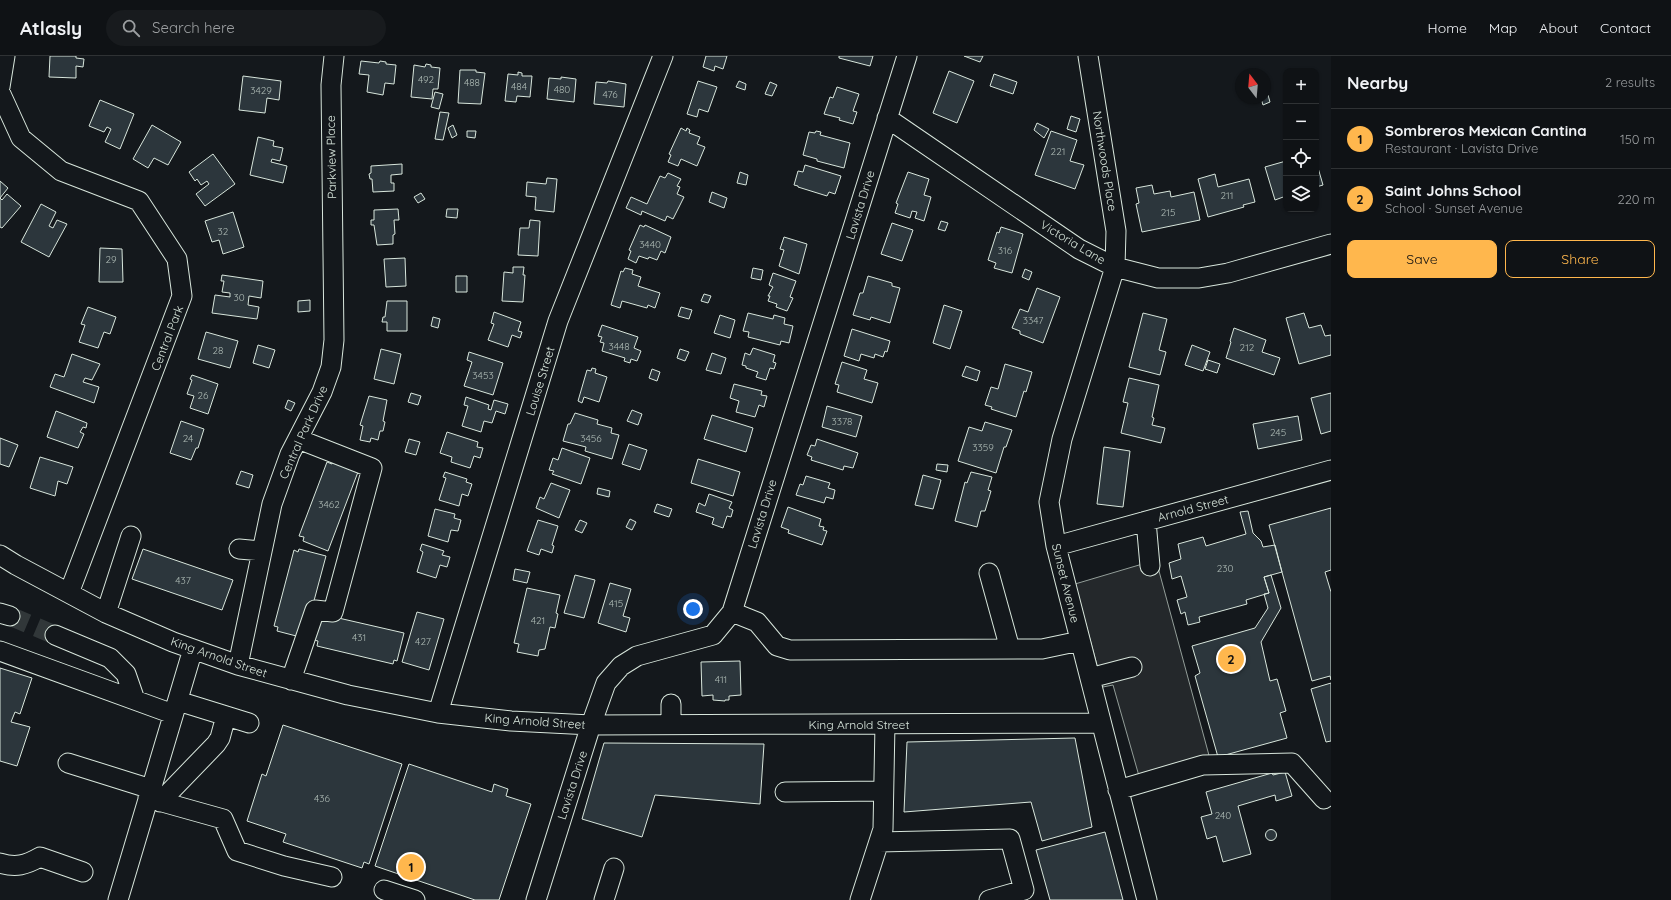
<!DOCTYPE html>
<meta charset="utf-8">
<style>
:root{--surface:#0f1215;--page:#181b1e;--text:#f1f3f6;--muted:#9b9ea0;--line:#2f3234;--accent:#ffb74d}
body{margin:0;font-family:Quicksand,sans-serif;background:var(--page);color:var(--text)}
.controls{position:absolute;right:12px;top:12px;display:grid;overflow:hidden;border-radius:8px;box-shadow:0 1px 3px #0004}
.controls button{width:36px;height:36px;display:grid;place-items:center;padding:0;border:0;border-bottom:1px solid var(--line);background:var(--surface);color:var(--text);font:20px sans-serif}
.compass{position:absolute;left:1235px;top:12px;width:36px;height:36px;border-radius:50%;background:var(--surface);box-shadow:0 1px 3px #0004;rotate:344deg}
.you{position:absolute;left:693px;top:553px;width:14px;height:14px;margin:-10px;border:3px solid #fff;border-radius:50%;background:#1a73e8;box-shadow:0 0 0 6px #1a73e833}
.badge{display:grid;place-items:center;width:26px;height:26px;border-radius:50%;background:var(--accent);color:#111;font-size:13px;font-weight:700}
.pin{position:absolute;translate:-50% -50%;border:2px solid #fff;box-shadow:0 1px 4px #0006}
.list{margin:0;padding:0;list-style:none}
h2{display:flex;justify-content:space-between;align-items:center;height:52px;margin:0;padding:0 16px;font-size:17px}
h2 small{font-size:13px;font-weight:400;color:var(--muted)}
.list li{display:grid;grid-template-columns:26px 1fr auto;gap:12px;align-items:center;box-sizing:border-box;height:60px;padding:0 16px;border-top:1px solid var(--line)}
.list b{display:block;font-size:15px;white-space:nowrap}
.list p{margin:0;font-size:13px;white-space:nowrap;color:var(--muted)}
.list em{font-size:13px;font-style:normal;color:var(--muted)}
.actions{display:flex;gap:8px;padding:12px 16px}
.actions a{flex:1;padding:9px 0;border:1px solid var(--accent);border-radius:8px;text-align:center;font-size:14px;color:var(--accent)}
.actions .main{background:var(--accent);color:#111}
.icon{flex:none;width:22px;height:22px;fill:none;stroke:currentColor;stroke-width:2;stroke-linecap:round;stroke-linejoin:round}
.map{position:relative;flex:none;width:1331px;height:844px;overflow:hidden}
header{display:flex;align-items:center;gap:24px;box-sizing:border-box;height:56px;padding:0 20px;background:var(--surface);border-bottom:1px solid var(--line)}
header strong{font-size:19px}
nav{display:flex;gap:22px;margin-inline-start:auto;font-size:14px}
.search{width:280px;height:36px;background:var(--page);display:flex;align-items:center;gap:10px;box-sizing:border-box;padding:0 14px;border-radius:22px;color:var(--muted);font-size:15px}
main{display:flex}
aside{flex:1;background:var(--surface)}
.map>svg:first-child{display:block}
.parking{fill:#24282b;stroke:#939e99}
.building{fill:#2c363c;stroke:#d8e6dc}
.lines{fill:none;stroke-linecap:round;stroke-linejoin:round}
.minor-tunnel{stroke:#313739;stroke-width:19;stroke-dasharray:19 10;stroke-linecap:butt}
.minor-casing{stroke:#d8e6dc;stroke-width:21}
.minor{stroke:#14181c;stroke-width:19}
.labels{text-anchor:middle;dominant-baseline:central;stroke-width:3;stroke-linejoin:round;paint-order:stroke}
.number-label{font-size:10px;fill:#adbab4}
.street-label{font-size:12px;fill:#d8e6dc;stroke:#14181c}
</style>
<header>
<strong>Atlasly</strong>
<div class="search"><svg class="icon" aria-label="search" viewBox="0 0 24 24"><circle cx="10" cy="10" r="6"/><path d="M15 15l6 6"/></svg>Search here</div>
<nav><a>Home</a><a>Map</a><a>About</a><a>Contact</a></nav>
</header>
<main>
<div class="map">
<svg width="1331" height="844" viewBox="0 0 1331 844">
<rect width="100%" height="100%" fill="#14181c"/>
<!-- parking -->
<path class="parking" d="M1156,504l54,199 -67,31 -30,-105 -10,2 -28,-103z"/>
<!-- building -->
<path class="building" d="M50,0h26v2l8,1 -1,8 -7,-1v12l-27,-1z
M706,0h21l-4,13 -8,-3 -1,5 -11,-4z
M839,0h34l-3,10 -31,-8z
M964,0h19l-3,6z
M361,5l18,2 1,-2 6,1v2l10,1 -2,19 -9,-1 -2,12 -16,-3 2,-17 -10,-1z
M426,8l5,1v2l9,1 -2,21h-5l-1,10 -21,-2 3,-32 11,2z
M460,14h16v2l9,1 -4,31 -23,-1z
M949,15l25,10 -17,42 -24,-10z
M518,16l4,1v3h10l-2,21 -13,-1 -1,6 -11,-1 3,-27 10,1z
M994,18l23,8 -4,12 -23,-8z
M243,20l38,5 -2,19 -12,-2 -2,15 -26,-3z
M561,21l15,2 -2,23 -27,-3 2,-21 12,1z
M608,25l18,3 -2,23 -30,-3 2,-22 11,1z
M698,25l19,6 -9,25 -9,-3 -2,8 -10,-3z
M739,25l7,3 -1,6 -9,-3z
M770,26l7,3 -5,11 -7,-2z
M837,31l22,7 -6,17 4,1 -4,12 -14,-4 1,-2 -16,-4 6,-17 3,1z
M435,36l8,2 -4,15 -8,-2z
M1268,39l2,7 -7,3 -2,-7h4z
M100,44l34,14 -14,35 -15,-7 6,-13 -4,-2 -3,5 -15,-6z
M440,56l9,1 -6,27 -8,-1z
M1071,60l9,3 -4,13 -9,-3z
M1037,67l12,6 -5,9 -10,-8z
M152,69l29,17 -13,23 -14,-7 -6,10 -15,-9z
M453,69l4,10 -5,3 -4,-10z
M681,72l5,3 1,-3 3,2 -1,3 11,4 -3,7 8,3 -8,19 -16,-7 -3,7 -10,-4 3,-7 -2,-1z
M467,75h9l-1,7 -8,-1z
M816,75l5,1 -1,3 30,8 -6,25 -27,-7v-2l-14,-4 6,-23 6,1z
M1051,75l26,9 -7,21 14,4 -9,24 -40,-14z
M258,81l16,4 -1,5 10,2 -3,13 -8,-2 -1,3 16,4 -4,17 -33,-8z
M213,98l22,30 -30,22 -9,-12 13,-10 -2,-3 -6,4 -4,-6 -2,2 -6,-9z
M1286,105v35l-11,4 -10,-33z
M1316,105l7,24 -7,2z
M402,108v10l-11,1v8h3v8l-21,1 -1,-13h-2l-1,-5 2,-1v-7z
M805,109l36,11 -6,18 -6,-2 -2,4 -29,-9v-1l-4,-1 4,-14 5,1z
M740,116l8,3 -2,10 -9,-2z
M908,116l21,7 -5,16 7,2 -7,24 -9,-3 2,-6 -5,-1 -2,7 -15,-5 3,-9 -2,-1z
M668,117l13,6 -4,7 3,1 -3,7 7,3 -11,22 -6,-3 -2,5 -23,-10 -1,4 -15,-7 5,-11 16,7 13,-28 5,2z
M1215,118l3,13 31,-8 6,23 -12,3 1,2 -36,10 -10,-38z
M547,122l10,1 -3,33 -19,-2 1,-13 -10,-1 1,-14 19,2z
M0,125l8,7 -8,10z
M1152,129l2,9 16,-3 1,6 23,-5 6,28 -58,12 -6,-28 3,-1 -3,-15z
M712,136l15,6 -3,10 -15,-6z
M421,137l4,6 -7,4 -4,-6z
M7,138l14,12 -19,22 -2,-1v-29l2,2z
M41,148l15,8 -7,14 4,2 4,-8 10,4 -18,33 -28,-15z
M398,153l1,11h-5l1,14 -2,1v9l-16,1 -3,-20h-3v-5h3v-10z
M447,153h11l-1,9 -11,-1z
M233,156l11,35 -21,7 -4,-14 -7,2 -7,-21z
M530,164l10,1 -2,35 -20,-1 2,-27h9z
M941,165l7,2 -3,8 -7,-2z
M892,167l21,7 -11,31 -21,-7z
M640,169l4,2 1,-2 26,12 -6,16 -4,-2 -4,9 -8,-3 -1,2 -9,-3 -3,7 -8,-4 3,-8 -2,-1z
M1001,171l22,7 -11,39 -18,-5 2,-5 -8,-3 9,-28 2,1z
M784,181l23,7 -8,30 -20,-8 5,-16 -4,-1z
M100,192l22,1 1,33h-24z
M405,202l1,28 -20,1 -2,-28z
M513,211h11l-1,8h2l-2,27 -21,-1 2,-29 9,1z
M625,212l8,2 -1,4 9,3 -3,9 22,7 -5,15 -7,-3 -1,3 -25,-7 -2,7 -9,-3 10,-34 2,1z
M753,212l10,2 -2,10 -10,-2z
M1025,213l7,3 -3,8 -7,-3z
M773,217l23,8 -6,16 3,1 -6,13 -11,-4 1,-3 -9,-3 2,-5h-2l5,-9 -4,-2z
M222,219l41,6 -2,17 -12,-2 -1,9 11,2 -2,12 -45,-6 3,-18 15,2v-4l-8,-1 2,-11h-3z
M456,220h11v16h-11z
M868,220l24,7v3l8,2 -10,35 -19,-6 -1,3 -17,-5 7,-22h3z
M1037,232l23,9 -17,46 -23,-9v-3l-8,-3 8,-19 8,3z
M704,238l7,2 -3,7 -7,-2z
M310,244v11l-12,1v-11z
M387,245h20v30h-20v-9h-5l1,-5h2z
M944,249l18,6 -12,38 -17,-6z
M88,251l28,10 -6,17 -6,-2 -6,16 -19,-6 6,-17 -4,-1z
M681,251l11,3 -3,9 -11,-3z
M494,256l27,10 -3,9 4,1 -2,6 -8,-3 -4,12 -20,-7 6,-16 -3,-1z
M748,257l25,6 1,-4 11,3 -1,6 9,2 -4,17 -8,-2 -1,4 -32,-8 1,-5 -6,-1z
M1143,257l24,6 -8,31 7,2 -6,23 -31,-8z
M1304,257l5,15 12,-3 4,11 6,-1v20l-32,9 -13,-46z
M720,259l15,5 -5,18 -16,-5z
M433,261l7,2 -2,9 -7,-2z
M602,269l36,12 -4,11 7,3 -4,10 -6,-2 -1,4 -6,-2 1,-3 -23,-7 2,-8 -4,-1 2,-5 -4,-1z
M1234,272l32,12 -4,12 18,6 -6,17 -48,-17 5,-16 -1,-1z
M852,273l38,12 -3,11 -2,-1 -2,6 -8,-3 -1,4 -13,-4 -2,7 -15,-5z
M206,276l32,9 -8,27 -32,-9z
M258,289l17,5 -6,18 -16,-5z
M1192,289l18,7 -7,19 -18,-6z
M753,292l22,7 -2,7 3,1 -2,6 -4,-1 -4,12 -10,-3 2,-5 -12,-4v-2l-4,-1 3,-12 5,2z
M381,293l20,5 -7,30 -20,-5z
M680,293l9,3 -4,9 -8,-3z
M469,296l34,11 -10,32 -29,-9 8,-24 -5,-2z
M712,297l14,5 -5,16 -15,-4z
M72,298l28,10 -8,16 -7,-2 -2,4 16,5 -5,16 -44,-16 5,-13 9,3z
M1208,304l12,4 -3,9 -12,-4z
M842,306l25,8 -3,9 14,4 -6,20 -35,-11 2,-7 -4,-1z
M1005,308l27,8 -6,20 -2,-1 -8,26 -25,-8 1,-2 -7,-2 6,-18 7,2z
M966,310l14,5 -3,10 -15,-5z
M592,312l4,1 -1,4 12,4 -8,25 -15,-5 -2,6 -4,-2 9,-31 4,1z
M652,313l8,3 -3,9 -8,-3z
M192,319l26,9 -10,30 -18,-6 4,-12 -7,-2 5,-14 -2,-1z
M1129,322l30,7 -7,32 2,1 -2,7 13,3 -4,15 -40,-10 7,-30 -5,-1z
M734,328l28,7 -1,4 6,1 -3,11 -5,-2 -4,12 -19,-5 3,-11 -9,-3z
M411,337l10,3 -3,9 -10,-3z
M1331,337v38l-10,3 -10,-36z
M369,340l18,4 -4,21 2,1 -2,9h-3l-2,9 -7,-2 -1,4 -10,-2 3,-14 -3,-1z
M466,341l23,8 -1,4 3,1 3,-10 14,4 -3,10 -9,-3 -4,12 -8,-2 -3,11 -19,-6 6,-20 -4,-1z
M288,344l7,3 -4,8 -6,-3z
M827,350l35,10 -6,21 -34,-10z
M632,354l10,4 -4,11 -11,-4z
M56,355l31,12 -1,5 -3,-1 -3,5 4,2 -6,14 -31,-11z
M575,357l23,7 -1,4 15,4 -1,5 8,2 -7,24 -27,-8 1,-4 -23,-6 5,-17h2z
M712,359l41,13 -7,24 -42,-13z
M1298,360l4,24 -44,9 -5,-25z
M181,365l23,8 -6,19h-2l-5,12 -21,-7z
M985,366l27,8 -6,17h-2l-8,26 -38,-12 11,-34 13,4z
M447,376l31,10 -1,5 6,1 -3,10 -6,-2 -4,12 -19,-6 1,-5 -12,-4z
M0,382l18,7 -9,22 -9,-3z
M409,383l11,3 -4,13 -11,-3z
M817,383l41,14 -5,15 -9,-2 -1,4 -32,-10 1,-3 -5,-2 4,-10 4,1z
M629,388l18,6 -7,20 -18,-6z
M1104,391l26,4 -7,56 -26,-3z
M562,392l28,10 -9,26 -29,-10 2,-3 -5,-1 4,-12 5,2z
M40,401l33,10 -6,17 -9,-3 -3,15 -25,-8z
M698,403l42,13 -7,24 -42,-13z
M327,406l5,2 1,-2 25,10 -30,79 -25,-10 1,-4 -5,-1z
M937,408l11,1 -1,7 -11,-2z
M241,415l12,4 -4,13 -13,-4z
M445,416l22,7 -1,3 6,2 -4,12 -6,-2 -3,12 -20,-6 7,-22 -3,-1z
M971,416l21,5 -4,13 3,1 -6,20h-4l-4,16 -22,-6 10,-39 2,1z
M923,419l18,5 -8,29 -18,-4z
M806,420l24,7 -2,5 7,2 -2,9 -7,-2 -2,6 -28,-8 4,-11 3,1z
M551,427l19,7 -11,28 -23,-10 4,-11 4,2z
M598,432l12,3 -1,6 -12,-3z
M709,438l23,8 -3,6 4,2 -2,7 -4,-1 -4,12 -11,-4 2,-6 -18,-6 3,-9 6,3z
M657,448l15,5 -3,8 -15,-5z
M788,451l33,12 -2,7 5,1 -1,3 4,1 -5,14 -34,-12 1,-3 -8,-3z
M1331,452v62l-6,2 6,20v88l-1,-4 -18,5 -43,-156z
M435,453l20,5 -1,4 7,2 -3,11 -7,-1 -3,12 -20,-6z
M1248,455l5,22 8,8 2,6 12,-2 7,27 -18,5 5,16 -23,7 1,4 -48,13 1,5 -12,3 -3,-13 -4,2 -4,-14 10,-3 -6,-21 -9,3 -3,-16 12,-4 -3,-15 25,-7 3,9 40,-12 -6,-22z
M630,463l6,3 -4,8 -6,-3z
M538,464l20,6 -6,19 2,1 -2,7 -11,-4 -2,6 -12,-4z
M580,464l7,3 -5,10 -7,-3z
M422,488l22,7 -2,4 8,2 -3,10 -7,-2 -4,13 -19,-6 6,-20 -3,-2z
M143,493l90,31 -11,30 -90,-31z
M299,493l27,7 -22,82 -27,-7 1,-4 -4,-1 20,-76 4,2z
M515,513l15,3 -3,11 -14,-3z
M575,519l20,5 -11,38 -20,-5z
M1271,519l10,33 -20,34 9,39 7,-2 9,32 -6,2 7,25 -69,19 -23,-81 5,-3 -8,-27 63,-18 13,-20 -4,-14 5,-1 -5,-16z
M610,527l21,6 -8,27 7,2 -4,14 -28,-9z
M527,532l33,7 -4,18 2,1 -3,14 -5,-1 -5,22 -6,1 -1,6 -21,-4 2,-8 -5,-1z
M417,556l27,7 -15,51 -27,-8z
M321,558l83,19 -7,28 -3,-1 -1,4 -76,-18 1,-5 -4,-1z
M740,605l1,34 -12,1v4h-4v1l-12,-1v-5l-11,1 -1,-34z
M0,612l32,10 -12,36 -5,-2 -4,10 19,5 -13,39 -17,-5z
M1331,627v58l-5,1 -15,-53z
M283,669l119,39 -33,100 -5,-2 -2,6 -79,-26 3,-8 -39,-13 15,-47 4,2z
M1075,682l17,89 -50,14 -11,-39 -127,10 3,-70z
M604,687l160,1 -4,60 -105,-9 -13,42 -60,-18z
M409,708l83,28 2,-8 14,5 -2,7 25,8 -32,96h-24l-100,-34z
M1285,716l7,24 -16,5 -1,-6 -37,11 13,48 -28,8 -7,-26 -9,3 -6,-22 11,-3 -6,-22 66,-19 1,2z
M1265.5 779a5.5 5.5 0 1 1 11 0a5.5 5.5 0 1 1-11 0Z
M1105,776l18,68h-73l-14,-50z"/>
<g class="lines">
<!-- minor-tunnel -->
<path class="minor-tunnel" d="M10,560l45,19"/>
<!-- minor casing -->
<g class="minor-casing">
<path id="minor" d="M1088,0l28,175 -1,36 -53,172 -13,63 7,44 91,354
M0,31l5,-31
M0,36l21,46 40,33 78,30 38,58 5,37 -113,297
M887,62l192,131 36,18 43,11h41l29,-5 103,-29
M1146,465l4,45
M1056,490l275,-76
M239,493l23,2
M0,499l16,10 90,48 67,29 65,23 110,30 90,18 73,8 80,4 510,-2
M989,517l21,76
M732,556l25,10 20,24 13,4 252,-1 38,-8
M0,557l10,3
M106,557l25,-77
M55,579l55,23 16,16 9,26
M0,595l173,63
M238,609l34,-161 18,-50 32,-62 9,-25 3,-27 -3,-255 3,-29
M1090,622l42,-11
M291,624l24,-70 18,2 39,-144 -74,-29
M178,645l71,22
M671,648v21
M438,657l120,-392 105,-265
M68,707l83,26
M1118,734l85,-25 89,-2 32,36
M785,736l98,-1
M148,742l75,21 14,32 47,15 48,11
M160,746l56,-58 4,-6 6,-22
M879,786l131,-3 14,51 -35,10
M0,807c16,5 26,2 40,-6l43,15
M384,834l31,10
M118,844l75,-251
M536,844l55,-175 15,-42 15,-17 16,-10 76,-21 19,-23 175,-556
M604,844l10,-32
M860,844l23,-71 2,-105"/>
</g>
<!-- minor -->
<use href="#minor" class="minor"/>
</g>
<g class="labels">
<!-- number labels -->
<g class="number-label">
<text x="426" y="23">492</text>
<text x="472" y="26">488</text>
<text x="519" y="30">484</text>
<text x="562" y="33">480</text>
<text x="261" y="34">3429</text>
<text x="610" y="38">476</text>
<text x="1058" y="95">221</text>
<text x="1227" y="139">211</text>
<text x="1168" y="156">215</text>
<text x="223" y="175">32</text>
<text x="650" y="188">3440</text>
<text x="1005" y="194">316</text>
<text x="111" y="203">29</text>
<text x="239" y="241">30</text>
<text x="1033" y="264">3347</text>
<text x="619" y="290">3448</text>
<text x="1247" y="291">212</text>
<text x="218" y="294">28</text>
<text x="483" y="319">3453</text>
<text x="203" y="339">26</text>
<text x="842" y="365">3378</text>
<text x="1278" y="376">245</text>
<text x="188" y="382">24</text>
<text x="591" y="382">3456</text>
<text x="983" y="391">3359</text>
<text x="329" y="448">3462</text>
<text x="1225" y="512">230</text>
<text x="183" y="524">437</text>
<text x="616" y="547">415</text>
<text x="538" y="564">421</text>
<text x="359" y="581">431</text>
<text x="423" y="585">427</text>
<text x="721" y="623">411</text>
<text x="322" y="742">436</text>
<text x="1223" y="759">240</text>
</g>
<!-- street labels -->
<g class="street-label">
<text transform="translate(331 101) rotate(-91)">Parkview Place</text>
<text transform="translate(1105 105) rotate(81)">Northwoods Place</text>
<text transform="translate(860 149) rotate(-73)">Lavista Drive</text>
<text transform="translate(1073 186) rotate(31)">Victoria Lane</text>
<text transform="translate(167 282) rotate(-69)">Central Park</text>
<text transform="translate(540 325) rotate(-73)">Louise Street</text>
<text transform="translate(303 376) rotate(-66)">Central Park Drive</text>
<text transform="translate(1193 452) rotate(-15)">Arnold Street</text>
<text transform="translate(762 458) rotate(-73)">Lavista Drive</text>
<text transform="translate(1066 527) rotate(76)">Sunset Avenue</text>
<text transform="translate(219 601) rotate(19)">King Arnold Street</text>
<text transform="translate(535 665) rotate(4)">King Arnold Street</text>
<text x="859" y="668">King Arnold Street</text>
<text transform="translate(572 729) rotate(-72)">Lavista Drive</text>
</g>
</g>
</svg>
<div class="controls">
<button>+</button>
<button>−</button>
<button><svg class="icon" aria-label="locate" viewBox="0 0 24 24"><circle cx="12" cy="12" r="6"/><path d="M12 2v4M12 18v4M2 12h4M18 12h4"/></svg></button>
<button><svg class="icon" aria-label="layers" viewBox="0 0 24 24"><path d="M12 4l9 5-9 5-9-5zM3 14l9 5 9-5"/></svg></button>
</div>
<svg class="compass" viewBox="-18 -18 36 36"><path d="M0-13l5 13h-10z" fill="#e53935"/><path d="M0 13l5-13h-10z" fill="#9b9ea0"/></svg>
<div class="you"></div>
<div class="pin badge" style="left:411px;top:811px">1</div>
<div class="pin badge" style="left:1231px;top:603px">2</div>
</div>
<aside>
<h2>Nearby<small>2 results</small></h2>
<ul class="list">
<li><span class="badge">1</span><div><b>Sombreros Mexican Cantina</b><p>Restaurant · Lavista Drive</p></div><em>150 m</em></li>
<li><span class="badge">2</span><div><b>Saint Johns School</b><p>School · Sunset Avenue</p></div><em>220 m</em></li>
</ul>
<div class="actions"><a class="main">Save</a><a>Share</a></div>
</aside>
</main>
